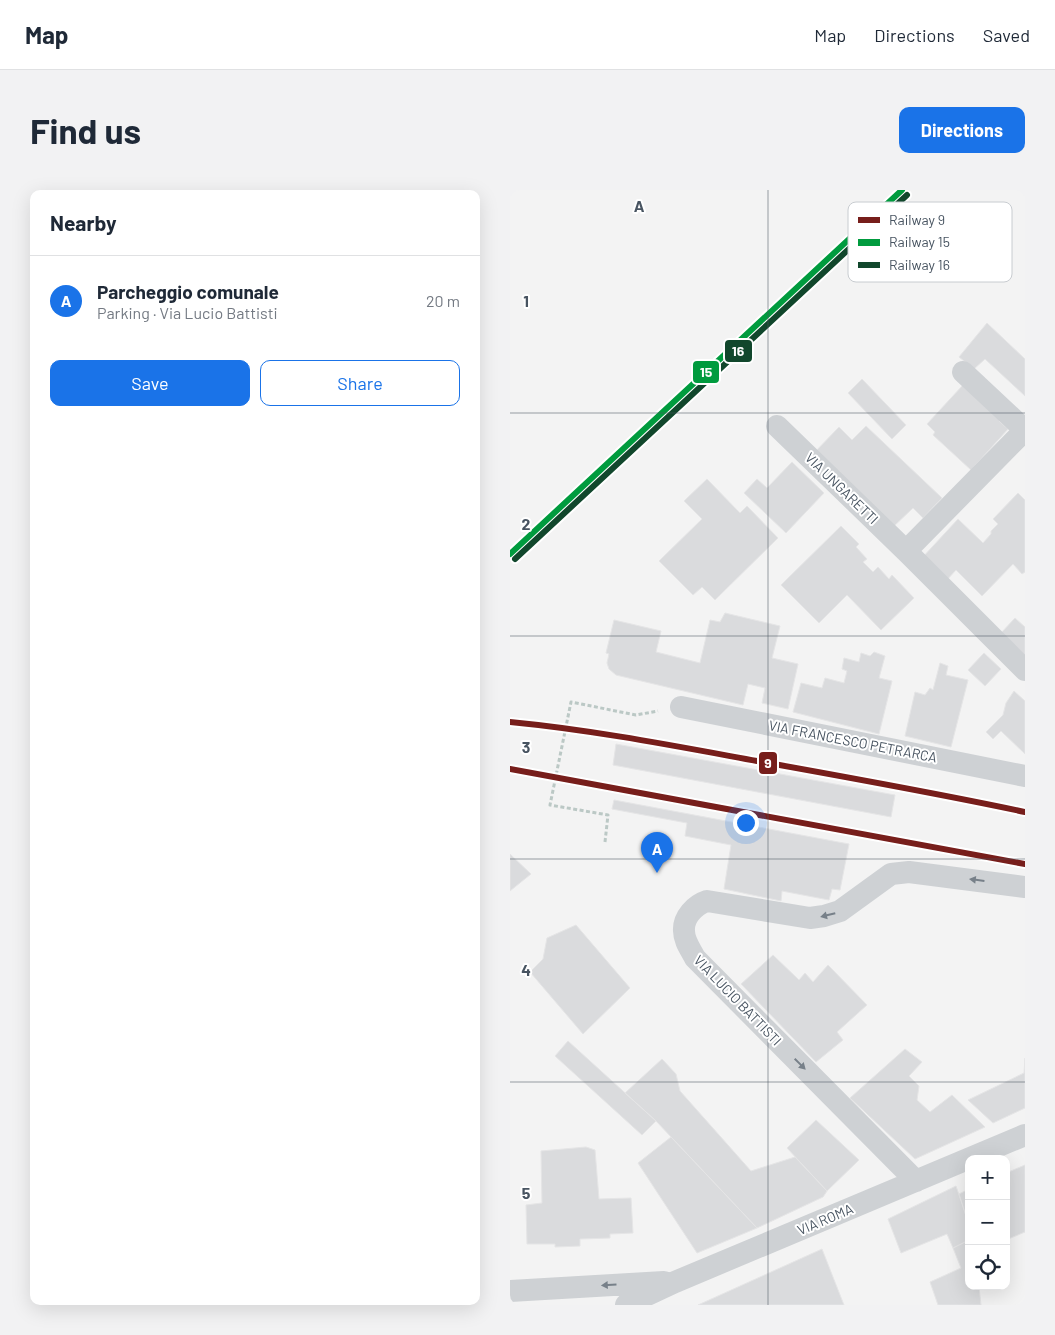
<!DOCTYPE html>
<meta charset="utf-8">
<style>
:root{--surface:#fff;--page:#f2f2f3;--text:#1f2937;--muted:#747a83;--line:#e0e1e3;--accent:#1a73e8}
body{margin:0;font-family:Barlow,sans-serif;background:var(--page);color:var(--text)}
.controls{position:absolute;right:15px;bottom:15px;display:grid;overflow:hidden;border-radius:10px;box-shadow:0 5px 20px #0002}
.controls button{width:45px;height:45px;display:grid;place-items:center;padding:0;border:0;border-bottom:1px solid var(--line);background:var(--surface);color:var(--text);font:25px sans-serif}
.you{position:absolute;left:235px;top:632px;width:18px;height:18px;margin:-12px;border:4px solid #fff;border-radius:50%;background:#1a73e8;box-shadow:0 0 0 8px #1a73e833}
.badge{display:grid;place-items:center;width:32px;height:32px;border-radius:50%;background:var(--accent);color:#fff;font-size:16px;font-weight:700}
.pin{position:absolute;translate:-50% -41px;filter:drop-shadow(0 1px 2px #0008)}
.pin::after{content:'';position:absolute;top:26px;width:18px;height:15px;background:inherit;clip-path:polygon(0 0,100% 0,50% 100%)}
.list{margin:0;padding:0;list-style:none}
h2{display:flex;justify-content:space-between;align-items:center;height:65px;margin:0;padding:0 20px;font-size:21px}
h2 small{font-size:16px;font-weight:400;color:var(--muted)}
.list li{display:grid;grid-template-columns:32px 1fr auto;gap:15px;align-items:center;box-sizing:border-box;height:90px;padding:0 20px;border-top:1px solid var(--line)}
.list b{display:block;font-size:19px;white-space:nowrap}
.list p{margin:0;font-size:16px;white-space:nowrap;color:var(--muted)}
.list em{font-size:16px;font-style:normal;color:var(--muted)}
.actions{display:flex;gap:10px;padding:15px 20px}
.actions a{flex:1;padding:11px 0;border:1px solid var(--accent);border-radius:10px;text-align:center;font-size:18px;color:var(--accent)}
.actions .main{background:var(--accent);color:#fff}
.icon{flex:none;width:28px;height:28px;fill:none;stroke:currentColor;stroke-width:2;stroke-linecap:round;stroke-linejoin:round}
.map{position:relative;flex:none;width:515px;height:1115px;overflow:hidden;border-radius:10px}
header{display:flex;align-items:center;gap:30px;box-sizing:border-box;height:70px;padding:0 25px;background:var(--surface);border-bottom:1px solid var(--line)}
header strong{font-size:24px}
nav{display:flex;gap:28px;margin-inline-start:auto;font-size:18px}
.intro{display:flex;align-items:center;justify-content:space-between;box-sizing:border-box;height:120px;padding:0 30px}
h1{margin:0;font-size:35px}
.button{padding:12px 22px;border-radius:10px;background:var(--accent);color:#fff;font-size:18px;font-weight:700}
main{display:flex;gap:30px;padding:0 30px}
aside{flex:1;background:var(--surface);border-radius:10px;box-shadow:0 5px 20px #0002}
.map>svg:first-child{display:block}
.building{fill:#dadbdd;stroke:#e5e5e6}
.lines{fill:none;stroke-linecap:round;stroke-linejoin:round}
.path{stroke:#bbc8c5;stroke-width:3;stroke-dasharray:4 2.5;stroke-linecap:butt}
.minor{stroke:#ced1d4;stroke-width:22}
.rail-1-casing{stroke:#fff;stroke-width:10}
.rail-2-casing{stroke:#fff;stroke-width:10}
.rail-3-casing{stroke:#fff;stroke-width:10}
.rail-1{stroke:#771e1b;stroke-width:6}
.rail-2{stroke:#009b3e;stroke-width:6}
.rail-3{stroke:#11472c;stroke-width:6}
.oneway{fill:#778089}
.grid{fill:none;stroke:#485461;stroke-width:1;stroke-opacity:0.55}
.labels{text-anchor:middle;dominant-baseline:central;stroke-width:4;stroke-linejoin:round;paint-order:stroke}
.street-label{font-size:14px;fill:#485461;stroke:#fff}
.key{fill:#fff;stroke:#c8ccd0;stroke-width:1}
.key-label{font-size:14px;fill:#485461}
.grid-label{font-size:16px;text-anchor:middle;font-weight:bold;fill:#485461;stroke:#fff;stroke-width:4;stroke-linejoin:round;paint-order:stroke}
.line-badge{stroke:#fff;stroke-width:2}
.badge-label{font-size:14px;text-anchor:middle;font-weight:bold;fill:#fff}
</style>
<header>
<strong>Map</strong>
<nav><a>Map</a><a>Directions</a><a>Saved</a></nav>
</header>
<div class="intro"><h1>Find us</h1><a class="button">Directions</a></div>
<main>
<aside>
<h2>Nearby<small></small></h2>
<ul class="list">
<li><span class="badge">A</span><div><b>Parcheggio comunale</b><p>Parking · Via Lucio Battisti</p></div><em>20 m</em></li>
</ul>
<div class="actions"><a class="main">Save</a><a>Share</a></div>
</aside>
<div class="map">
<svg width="515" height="1115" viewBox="0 0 515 1115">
<rect width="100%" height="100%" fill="#f3f3f3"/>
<!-- building -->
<path class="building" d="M477,133l38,36v37l-40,-37 -11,10 -15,-12z
M352,189l44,46 -14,14 -44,-46z
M453,195l40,31 -4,5 9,8 -37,41 -38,-35 2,-3 -8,-8z
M356,236l76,72 -19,20 -10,-10 -22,21 -78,-75 26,-27 13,13z
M282,272l32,31 -38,40 -42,-40 13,-14 10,9z
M197,289l33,34 7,-7 31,32 -63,62 -13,-13 -9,8 -34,-34 43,-42 -18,-18z
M508,303l7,7v72l-3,2 -9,-10 -31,32 -26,-26 -11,12 -24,-23 37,-40 25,24 8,-9v-3l7,-7 -5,-5z
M331,336l18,18 -3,3 11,12 -4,3 10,10 5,-5 11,12 3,-4 22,23 -33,32 -34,-35 -28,28 -38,-38z
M215,423l55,13 -8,32 26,6 -10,45 -26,-6 3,-15 -17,-4 -5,21 -127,-30 -7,-6 -2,-6 2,-9 -3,-1 8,-33 47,11 -5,21 44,11 10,-43 10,2z
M505,428l10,9v28l-24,-22z
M364,462l11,4 -6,22 13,3 -13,53 -86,-22 8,-29 21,5 3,-10 19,5 3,-12 -5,-2 2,-11 15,4 2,-9 9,3z
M474,463l17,16 -16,17 -17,-16z
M430,473l8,3 -2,9 22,5 -17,67 -46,-11 10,-44 10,3 5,-7 3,2z
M504,501l11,10v53l-24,-23 -8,8 -7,-7 17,-17 3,-12z
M106,554l279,51 -4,22 -278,-52z
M104,610l235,44 -9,46 -8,-1 -3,11 -47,-9 -1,10 -57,-12 7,-44 -46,-9 2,-13 -75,-14z
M0,664l21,20 -21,17z
M66,735l54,63 -47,46 -53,-62 13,-13 4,-21z
M263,765l26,25 6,-7 8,9 15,-17 39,40 -30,27 6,8 -27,22 -75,-78z
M58,851l88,80 -14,14 -87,-79z
M395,859l17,13 -13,14 10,10 -2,14 13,12 22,-17 33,32 -70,32 -65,-61z
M515,868v50l-32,15 -25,-23 56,-27z
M152,869l14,15 4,17 71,80 44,-14 32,34 -4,6 -66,31 -101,-107 -31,-28z
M306,930l43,40 -32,31 -40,-43z
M161,947l86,91 -60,25 -59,-90z
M76,957l9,3 4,49 32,-1 2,35 -23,1v4l-30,1v7l-25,1v-3h-28l-1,-39 16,-2 -1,-52z
M515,975v67l-19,8v-67z
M446,996l13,39v15l-16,8 -6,-14 -46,19 -13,-34z
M459,999v36l-10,-31z
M459,1050v46h10l2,19h-43l-8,-23 31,-14 -8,-20z
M312,1059l22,56h-146z"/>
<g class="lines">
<!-- path -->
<path class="path" d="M95,652l3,-27 -58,-10 21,-103 65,13 22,-4"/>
<!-- minor -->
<path class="minor" d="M453,182l62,58
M267,236l129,125 119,119
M396,361l119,-121
M171,517l344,69
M406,991l-221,-223c-4,-8 -11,-17 -11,-27 -1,-14 11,-26 23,-30l103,17 14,-2 16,-5 51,-37 18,-2 116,15
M0,1101l154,-9
M116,1115l49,-23 350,-147"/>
<!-- rail-1 casing -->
<g class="rail-1-casing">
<path id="rail-1" d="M0,532c83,8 165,24 247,39 89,16 179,32 268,51
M0,579l515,95"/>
</g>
<!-- rail-2 casing -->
<g class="rail-2-casing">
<path id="rail-2" d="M0,364l392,-364"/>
</g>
<!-- rail-3 casing -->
<g class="rail-3-casing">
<path id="rail-3" d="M5,369l392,-364"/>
</g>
<!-- rail-1 -->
<use href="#rail-1" class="rail-1"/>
<!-- rail-2 -->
<use href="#rail-2" class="rail-2"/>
<!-- rail-3 -->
<use href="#rail-3" class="rail-3"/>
</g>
<!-- one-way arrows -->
<defs><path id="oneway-solid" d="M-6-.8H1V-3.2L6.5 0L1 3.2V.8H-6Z" transform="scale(1.25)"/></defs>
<g class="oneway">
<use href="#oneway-solid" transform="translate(467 690) rotate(-173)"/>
<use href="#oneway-solid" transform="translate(318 725) rotate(166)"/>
<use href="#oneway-solid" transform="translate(290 874) rotate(45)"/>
<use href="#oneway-solid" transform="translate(99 1095) rotate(177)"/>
</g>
<!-- grid -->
<path class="grid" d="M258,0v1115M0,223h515M0,446h515M0,669h515M0,892h515"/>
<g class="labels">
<!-- street labels -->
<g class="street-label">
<text transform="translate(332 298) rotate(44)">VIA UNGARETTI</text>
<text transform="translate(343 551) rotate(11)">VIA FRANCESCO PETRARCA</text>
<text transform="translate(228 810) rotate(46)">VIA LUCIO BATTISTI</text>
<text transform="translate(315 1029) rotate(-23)">VIA ROMA</text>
</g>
</g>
<!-- legend -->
<rect x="338" y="12" width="164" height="80" rx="8" class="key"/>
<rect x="348" y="27" width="22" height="6" fill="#771e1b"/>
<rect x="348" y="49" width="22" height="7" fill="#009b3e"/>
<rect x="348" y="72" width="22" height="6" fill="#11472c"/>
<g class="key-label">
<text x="379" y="35">Railway 9</text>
<text x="379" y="57">Railway 15</text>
<text x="379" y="80">Railway 16</text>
</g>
<g class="grid-label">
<text x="129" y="22">A</text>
<text x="16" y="117">1</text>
<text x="16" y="340">2</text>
<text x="16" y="563">3</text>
<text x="16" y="786">4</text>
<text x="16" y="1009">5</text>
</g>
<g class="line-badge">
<rect x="214" y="149" width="29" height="24" rx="5" fill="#11472c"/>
<rect x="182" y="170" width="28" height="24" rx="5" fill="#009b3e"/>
<rect x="248" y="561" width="20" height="24" rx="5" fill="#771e1b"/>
</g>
<g class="badge-label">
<text x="228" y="166">16</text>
<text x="196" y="187">15</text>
<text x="258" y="578">9</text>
</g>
</svg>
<div class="controls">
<button>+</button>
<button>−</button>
<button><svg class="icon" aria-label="locate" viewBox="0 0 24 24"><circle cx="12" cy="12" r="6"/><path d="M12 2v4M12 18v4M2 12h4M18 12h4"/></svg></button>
</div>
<div class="you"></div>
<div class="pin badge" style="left:147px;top:683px">A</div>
</div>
</main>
